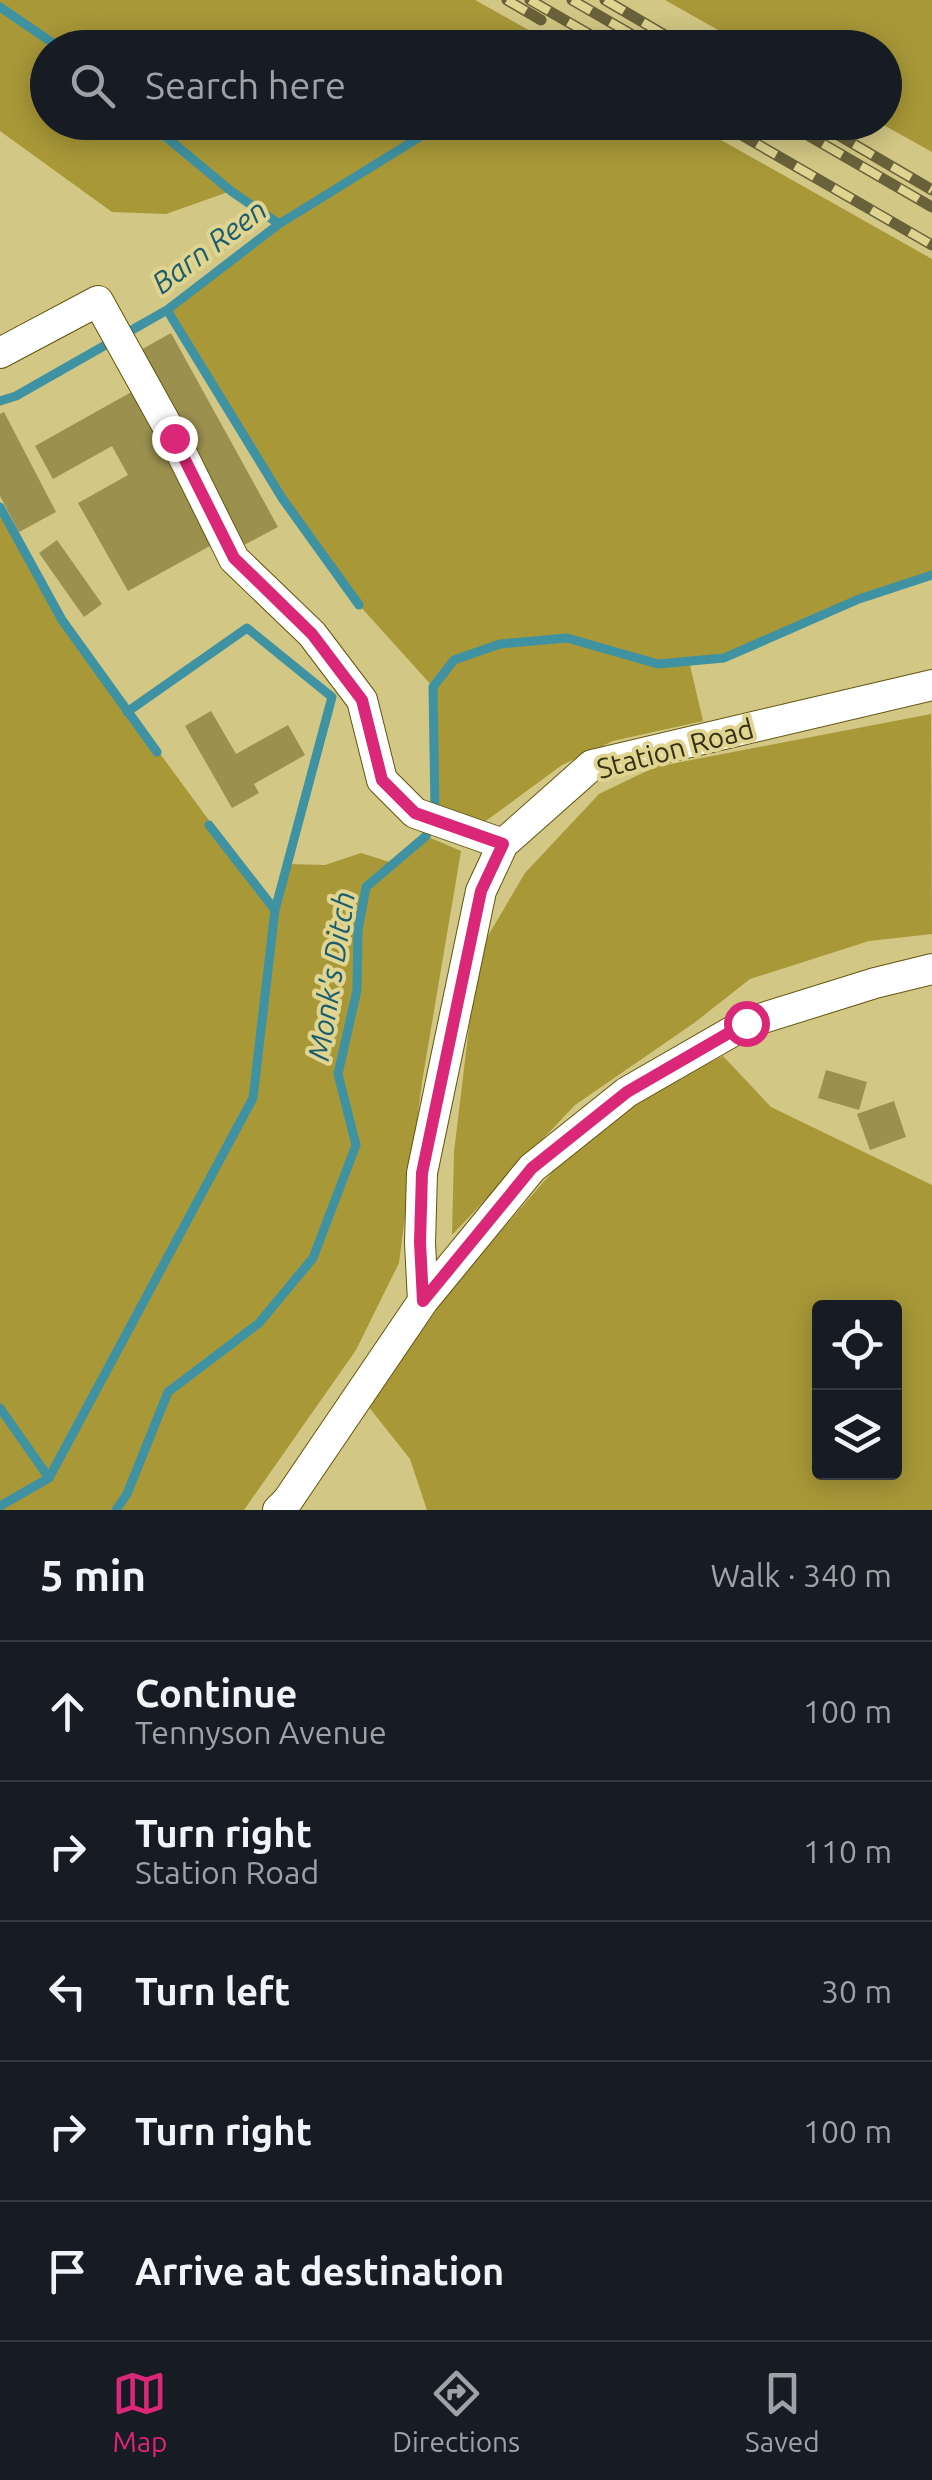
<!DOCTYPE html>
<meta charset="utf-8">
<style>
:root{--surface:#171b24;--page:#20242c;--text:#f1f3f6;--muted:#9ea1a6;--line:#363941;--accent:#db2777}
body{margin:0;font-family:Ubuntu,sans-serif;background:var(--page);color:var(--text)}
.controls{position:absolute;right:30px;bottom:30px;display:grid;overflow:hidden;border-radius:10px;box-shadow:0 5px 25px #0003}
.controls button{width:90px;height:90px;display:grid;place-items:center;padding:0;border:0;border-bottom:2px solid var(--line);background:var(--surface);color:var(--text);font:50px sans-serif}
.stop{position:absolute;width:30px;height:30px;margin:-22px;border:8px solid #db2777;border-radius:50%;background:#fff}
.stop.end{background:#db2777;border-color:#fff;box-shadow:0 2px 10px #0008}
.list{margin:0;padding:0;list-style:none}
h2{display:flex;justify-content:space-between;align-items:center;height:130px;margin:0;padding:0 40px;font-size:42px}
h2 small{font-size:32px;font-weight:400;color:var(--muted)}
.list li{display:grid;grid-template-columns:65px 1fr auto;gap:30px;align-items:center;box-sizing:border-box;height:140px;padding:0 40px;border-top:2px solid var(--line)}
.list b{display:block;font-size:38px;white-space:nowrap}
.list p{margin:0;font-size:32px;white-space:nowrap;color:var(--muted)}
.list em{font-size:32px;font-style:normal;color:var(--muted)}
.icon{flex:none;width:55px;height:55px;fill:none;stroke:currentColor;stroke-width:2;stroke-linecap:round;stroke-linejoin:round}
.map{position:relative;flex:none;width:932px;height:1510px;overflow:hidden}
.search{position:absolute;background:var(--surface);box-shadow:0 5px 25px #0003;left:30px;right:30px;top:30px;height:110px;display:flex;align-items:center;gap:25px;box-sizing:border-box;padding:0 35px;border-radius:55px;color:var(--muted);font-size:38px}
.sheet{height:830px;background:var(--surface)}
nav{display:flex;justify-content:space-around;align-items:center;box-sizing:border-box;height:140px;border-top:2px solid var(--line);background:var(--surface);font-size:28px;color:var(--muted)}
nav a{display:grid;justify-items:center;gap:5px}
nav .on{color:var(--accent)}
.map>svg:first-child{display:block}
.green{fill:#a89838;fill-rule:evenodd}
.lines{fill:none;stroke-linecap:round;stroke-linejoin:round}
.stream{stroke:#3e92a1;stroke-width:9}
.building{fill:#9b904e}
.minor-casing{stroke:#61560e;stroke-width:32}
.minor{stroke:#fff;stroke-width:30}
.rail-casing{stroke:#686139;stroke-width:11}
.rail{stroke:#dfd490;stroke-width:8;stroke-dasharray:22;stroke-linecap:butt}
.route{stroke:#db2777;stroke-width:12}
.labels{text-anchor:middle;dominant-baseline:central;stroke-width:8;stroke-linejoin:round;paint-order:stroke}
.street-label{font-size:28px;fill:#363115;stroke:#dfd490}
.water-label{font-size:30px;font-style:italic;fill:#1b5d6e;stroke:#dfd490}
</style>
<div class="map">
<svg width="932" height="1510" viewBox="0 0 932 1510">
<rect width="100%" height="100%" fill="#d2c784"/>
<!-- green -->
<path class="green" d="M0,0h475l84,47 -511,1v74l643,1 241,136v316l-73,24 -135,59 -35,3 14,60 -90,20 -51,24 -79,58 -48,-12 -2,-124 -74,-82 -77,-107 -115,-188 112,-87 -48,-32 -65,23 -54,-2 -112,-81z
M665,0h267v152l-52,-29 4,-1v-74l-136,-1z
M0,507l62,113 212,289 13,-45 38,1 36,-12 35,11 30,-28 35,15 -39,231 -23,181 -43,87 -112,160h-244z
M931,714l1,220 -63,7 -119,38 -56,44 -119,82 -123,130 2,-83 19,-158 9,-48 43,-73 74,-79 56,-27z
M723,1056l48,51 161,78v325h-505l-17,-51 -42,-53 89,-125 97,-111 72,-65zM820,1308h74v164h-74z"/>
<g class="lines">
<!-- stream -->
<path class="stream" d="M0,7l60,41
M148,122l83,69 48,33
M167,310l115,188 77,107
M0,401l16,-5 151,-86 112,-86 165,-102
M0,507l62,113 95,132
M209,825l66,85
M0,1408l49,70
M0,1506l49,-28 204,-380 22,-188 57,-213 -85,-69 -120,84
M116,1510l11,-16 41,-102 91,-69 54,-65 43,-113 -18,-71 19,-84 1,-60 8,-43 60,-51 9,-25 -2,-124 21,-27 46,-16 67,-6 91,26 66,-6 135,-59 73,-24"/>
</g>
<!-- building -->
<path class="building" d="M171,333l107,194 -34,18 -107,-193z
M135,390l84,151 -91,50 -50,-88 50,-28 -16,-29 -59,33 -18,-33z
M4,412l52,100 -37,20 -19,-36v-82z
M57,540l45,64 -18,13 -45,-64z
M211,711l25,43 52,-29 17,30 -51,29 5,9 -27,15 -47,-82z
M826,1070l41,12 -8,28 -41,-12z
M894,1101l12,36 -36,13 -13,-36z"/>
<g class="lines">
<!-- minor casing -->
<g class="minor-casing">
<path id="minor" d="M0,353l98,-52 76,137 60,121 78,75 50,66 20,80 33,33 88,31
M423,1301l109,-133 95,-76 120,-69 128,-40 57,-14
M278,1510l10,-10 135,-199 -3,-58 2,-70 59,-282 22,-47 89,-79 340,-80"/>
</g>
<!-- minor -->
<use href="#minor" class="minor"/>
<!-- rail casing -->
<g class="rail-casing">
<path id="rail" d="M507,0l34,20
M530,0l83,48
M572,0l83,48
M605,0l82,48
M719,122l213,123
M785,122l147,85
M816,122l116,68"/>
</g>
<!-- rail -->
<use href="#rail" class="rail"/>
</g>
<g class="lines">
<!-- route -->
<path class="route" d="M174,438l60,120 78,76 50,66 20,80 33,33 88,31 -22,47 -59,282 -2,69 3,59 109,-133 95,-76 119,-69"/>
</g>
<g class="labels">
<!-- street labels -->
<g class="street-label">
<text transform="translate(675 748) rotate(-15)">Station Road</text>
</g>
<!-- water labels -->
<g class="water-label">
<text transform="translate(209 246) rotate(-37)">Barn Reen</text>
<text transform="translate(331 976) rotate(-81)">Monk's Ditch</text>
</g>
</g>
</svg>
<div class="controls">
<button><svg class="icon" aria-label="locate" viewBox="0 0 24 24"><circle cx="12" cy="12" r="6"/><path d="M12 2v4M12 18v4M2 12h4M18 12h4"/></svg></button>
<button><svg class="icon" aria-label="layers" viewBox="0 0 24 24"><path d="M12 4l9 5-9 5-9-5zM3 14l9 5 9-5"/></svg></button>
</div>
<div class="stop" style="left:746px;top:1023px"></div>
<div class="stop end" style="left:174px;top:438px"></div>
<div class="search"><svg class="icon" aria-label="search" viewBox="0 0 24 24"><circle cx="10" cy="10" r="6"/><path d="M15 15l6 6"/></svg>Search here</div>
</div>
<section class="sheet">
<h2>5 min<small>Walk · 340 m</small></h2>
<ul class="list">
<li><svg class="icon" aria-label="ahead" viewBox="0 0 24 24"><path d="M12 20V5M6 11l6-6 6 6"/></svg><div><b>Continue</b><p>Tennyson Avenue</p></div><em>100 m</em></li>
<li><svg class="icon" aria-label="right" viewBox="0 0 24 24"><path d="M7 20v-9h11M14 6l5 5-5 5"/></svg><div><b>Turn right</b><p>Station Road</p></div><em>110 m</em></li>
<li><svg class="icon" aria-label="left" viewBox="0 0 24 24"><path d="M17 20v-9H6M10 6l-5 5 5 5"/></svg><div><b>Turn left</b></div><em>30 m</em></li>
<li><svg class="icon" aria-label="right" viewBox="0 0 24 24"><path d="M7 20v-9h11M14 6l5 5-5 5"/></svg><div><b>Turn right</b></div><em>100 m</em></li>
<li><svg class="icon" aria-label="arrive" viewBox="0 0 24 24"><path d="M6 21V4h12l-3 4 3 4H6"/></svg><div><b>Arrive at destination</b></div></li>
</ul>
</section>
<nav>
<a class="on"><svg class="icon" aria-label="map" viewBox="0 0 24 24"><path d="M3 6l6-2 6 2 6-2v14l-6 2-6-2-6 2zM9 4v14M15 6v14"/></svg>Map</a>
<a><svg class="icon" aria-label="directions" viewBox="0 0 24 24"><path d="M12 3l9 9-9 9-9-9zM9 14v-3h6M13 9l2 2-2 2"/></svg>Directions</a>
<a><svg class="icon" aria-label="saved" viewBox="0 0 24 24"><path d="M7 4h10v16l-5-4-5 4z"/></svg>Saved</a>
</nav>
